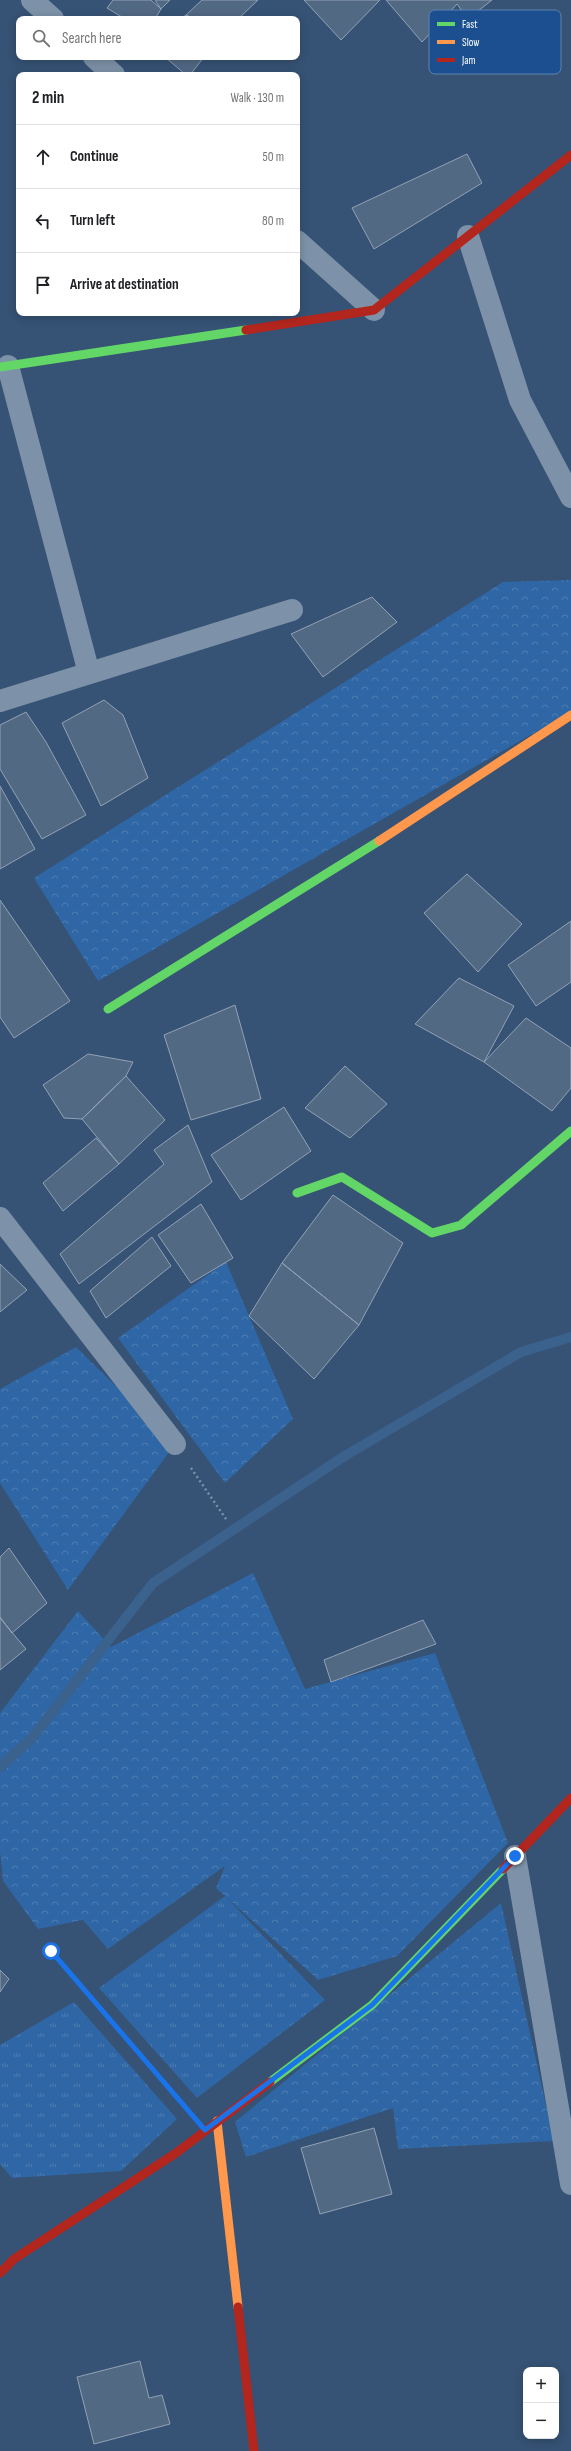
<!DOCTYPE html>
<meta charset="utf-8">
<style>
:root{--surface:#fff;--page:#f6f6f6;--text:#202124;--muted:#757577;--line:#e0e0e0}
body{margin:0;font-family:"Sofia Sans Condensed",sans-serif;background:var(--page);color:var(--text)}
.controls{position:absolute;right:12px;bottom:12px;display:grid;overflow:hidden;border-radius:8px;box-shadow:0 2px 10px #0003}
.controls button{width:36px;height:36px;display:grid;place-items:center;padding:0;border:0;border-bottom:1px solid var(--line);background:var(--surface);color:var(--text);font:20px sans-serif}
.stop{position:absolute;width:12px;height:12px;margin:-9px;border:3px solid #1a73e8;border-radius:50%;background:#fff}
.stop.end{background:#1a73e8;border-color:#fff;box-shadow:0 1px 4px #0008}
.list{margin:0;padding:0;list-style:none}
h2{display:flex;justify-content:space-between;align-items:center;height:52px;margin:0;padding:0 16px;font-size:17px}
h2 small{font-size:13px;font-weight:400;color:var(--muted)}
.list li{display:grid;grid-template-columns:26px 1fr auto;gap:12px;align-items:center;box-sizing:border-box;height:64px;padding:0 16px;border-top:1px solid var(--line)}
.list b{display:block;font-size:15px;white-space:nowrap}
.list em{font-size:13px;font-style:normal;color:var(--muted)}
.icon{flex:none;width:22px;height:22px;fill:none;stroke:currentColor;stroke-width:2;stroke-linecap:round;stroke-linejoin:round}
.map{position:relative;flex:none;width:571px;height:2451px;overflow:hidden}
.search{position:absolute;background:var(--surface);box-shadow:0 2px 10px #0003;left:16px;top:16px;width:284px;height:44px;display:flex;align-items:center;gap:10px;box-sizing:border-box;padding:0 14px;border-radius:8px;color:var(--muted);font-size:15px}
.panel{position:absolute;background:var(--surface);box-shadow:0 2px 10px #0003;left:16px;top:72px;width:284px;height:244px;border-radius:8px}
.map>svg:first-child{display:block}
.grass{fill:url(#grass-tufts)}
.forest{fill:url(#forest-crowns)}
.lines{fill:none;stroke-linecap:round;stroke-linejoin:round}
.stream{stroke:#3b618d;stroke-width:10}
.building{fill:#526984;stroke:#92a2b6}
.path{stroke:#7d92a8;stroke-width:2.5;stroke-dasharray:2 3;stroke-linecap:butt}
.street{stroke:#7d92a8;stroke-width:22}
.fast{stroke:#63d668;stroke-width:9}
.slow{stroke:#ff974d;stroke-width:9}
.jam{stroke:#b3261e;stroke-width:9}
.route{stroke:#1a73e8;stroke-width:5}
.key{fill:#1b4f8f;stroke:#5f84b1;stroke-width:1}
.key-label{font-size:11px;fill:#fff}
</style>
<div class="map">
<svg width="571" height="2451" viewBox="0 0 571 2451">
<defs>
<pattern id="grass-tufts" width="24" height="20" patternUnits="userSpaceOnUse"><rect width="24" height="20" fill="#2f66a5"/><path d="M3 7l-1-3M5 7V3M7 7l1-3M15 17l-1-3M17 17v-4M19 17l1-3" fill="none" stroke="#4e7db2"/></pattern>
<pattern id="forest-crowns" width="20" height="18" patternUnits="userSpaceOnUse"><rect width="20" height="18" fill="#2f66a5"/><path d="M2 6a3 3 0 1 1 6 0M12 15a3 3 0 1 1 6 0" fill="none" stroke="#4e7db2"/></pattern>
</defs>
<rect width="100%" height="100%" fill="#365274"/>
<!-- grass -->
<path class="grass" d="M225,1896l100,104 -128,98 -98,-110z
M74,2002l103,117 -56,52 -109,7 -12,-14v-119z"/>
<!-- forest -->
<path class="forest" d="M571,580v132l-473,269 -64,-103 469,-296z
M226,1262l67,157 -68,64 -107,-145z
M76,1347l99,97 -107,146 -68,-107v-94z
M253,1573l52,116 130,-36 73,190 -111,113 -79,24 -102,-92 9,-22 -117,83 -25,-29 -45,9 -35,-48 -3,-29v-139l78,-102 33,36z
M501,1903l53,238 -156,8 -5,-41 -147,49 -11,-35z"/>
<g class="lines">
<!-- stream -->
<path class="stream" d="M0,1767l32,-29 121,-155 190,-126 178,-105 50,-15"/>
</g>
<!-- building -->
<path class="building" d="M113,0h38l10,9 -6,10h-30l-18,-11z
M155,0h15l-9,9z
M202,0h56l-20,19h-44l-8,-4z
M304,0h76l-39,40z
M386,0h106l-24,19 -11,-15 -35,38z
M186,15l8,4h-14z
M165,57h39l-14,18h-4z
M467,154l15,29 -108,66 -22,-41z
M372,597l25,25 -74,55 -32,-43z
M104,700l19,15 25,63 -47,28 -39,-83z
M26,712l20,30 40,73 -44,24 -42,-70v-44z
M0,786l35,63 -35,20z
M467,874l55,50 -44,48 -54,-59z
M0,900l70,101 -56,37 -14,-21z
M571,921v61l-35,24 -28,-41z
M459,978l55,28 -30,56 -69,-38z
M235,1005l26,94 -70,21 -27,-85z
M526,1018l45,30v40l-19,23 -68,-49z
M88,1054l45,8 -7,14 -44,43 -18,-1 -21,-33z
M345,1066l42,38 -37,34 -45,-30z
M126,1076l39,44 -46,44 -37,-45z
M284,1107l27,44 -70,49 -30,-45z
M188,1125l24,57 -133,102 -19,-30 104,-90 -10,-14z
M96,1138l23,26 -56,47 -20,-28z
M333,1195l70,48 -44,82 -77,-62z
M201,1204l32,54 -42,25 -33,-48z
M152,1237l19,29 -65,52 -16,-27z
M282,1263l77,62 -45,54 -65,-63z
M0,1264l27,26 -27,22z
M9,1548l38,55 -35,30 -12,-16v-60z
M0,1618l26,31 -26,21z
M423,1620l13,24 -105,38 -7,-22z
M0,1970l9,9 -9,13z
M374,2128l18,66 -72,20 -19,-66z
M140,2361l9,37 13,-3 8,29 -76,20 -17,-67z"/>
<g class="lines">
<!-- path -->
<path class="path" d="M191,1468l35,51
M51,1951l135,158"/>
<!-- street -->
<path class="street" d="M32,0l21,19
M94,57l20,18
M468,236l52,164 51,97
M297,241l77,69
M8,366l81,307
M0,701l292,-91
M0,1218l175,226
M515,1856l56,328"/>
<!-- fast -->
<path class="fast" d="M0,367l246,-37
M108,1009l271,-168
M297,1193l45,-16 90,56 29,-8 110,-94
M270,2082l102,-77 131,-136"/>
<!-- slow -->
<path class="slow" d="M379,841l192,-126
M217,2121l21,186"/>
<!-- jam -->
<path class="jam" d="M246,330l128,-20 197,-155
M503,1869l68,-71
M0,2273l14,-14 162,-106 94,-71
M238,2307l16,144"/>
</g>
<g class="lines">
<!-- route -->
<path class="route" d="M51,1951l154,179 167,-125 143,-149"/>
</g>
<!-- legend -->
<rect x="429" y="10" width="132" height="64" rx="6" class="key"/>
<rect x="437" y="22" width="18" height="4" fill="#63d668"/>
<rect x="437" y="40" width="18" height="4" fill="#ff974d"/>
<rect x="437" y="58" width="18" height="4" fill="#b3261e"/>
<g class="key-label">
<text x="462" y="28">Fast</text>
<text x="462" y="46">Slow</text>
<text x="462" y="64">Jam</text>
</g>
</svg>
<div class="controls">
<button>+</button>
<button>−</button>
</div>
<div class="stop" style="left:51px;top:1951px"></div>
<div class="stop end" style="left:515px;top:1856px"></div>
<div class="search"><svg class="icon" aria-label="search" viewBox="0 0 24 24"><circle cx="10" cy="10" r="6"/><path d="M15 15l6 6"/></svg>Search here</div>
<section class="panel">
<h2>2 min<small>Walk · 130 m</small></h2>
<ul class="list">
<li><svg class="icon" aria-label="ahead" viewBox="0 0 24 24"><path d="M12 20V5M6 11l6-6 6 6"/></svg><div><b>Continue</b></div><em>50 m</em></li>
<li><svg class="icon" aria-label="left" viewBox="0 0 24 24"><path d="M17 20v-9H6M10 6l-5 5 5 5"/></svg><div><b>Turn left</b></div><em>80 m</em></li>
<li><svg class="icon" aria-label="arrive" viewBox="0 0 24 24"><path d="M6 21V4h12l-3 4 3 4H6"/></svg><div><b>Arrive at destination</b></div></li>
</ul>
</section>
</div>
